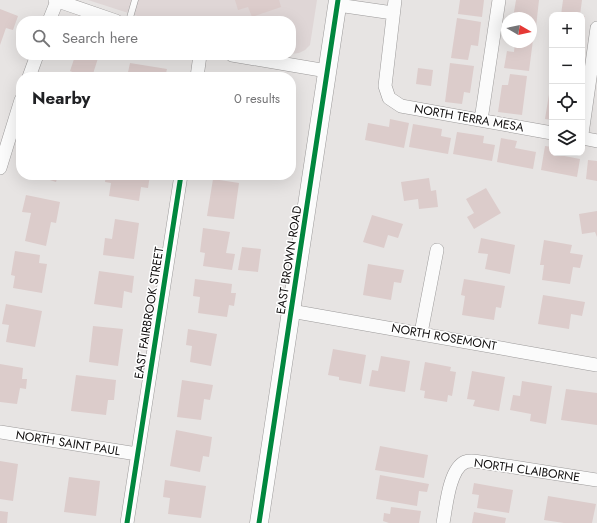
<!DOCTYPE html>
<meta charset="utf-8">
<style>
:root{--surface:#fff;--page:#f2f2f2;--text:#202124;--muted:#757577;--line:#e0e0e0}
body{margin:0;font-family:Jost,sans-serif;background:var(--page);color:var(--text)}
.controls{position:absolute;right:12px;top:12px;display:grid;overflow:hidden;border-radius:8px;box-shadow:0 4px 16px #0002}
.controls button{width:36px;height:36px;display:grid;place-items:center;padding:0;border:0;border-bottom:1px solid var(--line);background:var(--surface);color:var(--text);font:20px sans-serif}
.compass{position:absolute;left:501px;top:12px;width:36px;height:36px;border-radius:50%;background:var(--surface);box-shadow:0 4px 16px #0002;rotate:99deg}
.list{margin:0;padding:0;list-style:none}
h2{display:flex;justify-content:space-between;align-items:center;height:52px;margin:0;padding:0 16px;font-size:17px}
h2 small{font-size:13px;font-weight:400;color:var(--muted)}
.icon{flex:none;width:22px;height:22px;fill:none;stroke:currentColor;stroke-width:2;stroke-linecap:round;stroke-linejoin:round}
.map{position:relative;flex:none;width:597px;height:523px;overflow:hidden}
.search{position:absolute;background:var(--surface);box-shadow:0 4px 16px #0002;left:16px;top:16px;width:280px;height:44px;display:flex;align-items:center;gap:10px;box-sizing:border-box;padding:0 14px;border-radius:16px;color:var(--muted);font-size:15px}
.panel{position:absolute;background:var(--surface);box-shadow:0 4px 16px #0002;left:16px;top:72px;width:280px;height:108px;border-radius:16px}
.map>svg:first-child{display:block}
.built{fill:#dfd6d6}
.building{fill:#dccccb}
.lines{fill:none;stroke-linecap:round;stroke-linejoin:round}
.lane-casing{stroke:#9c9a9a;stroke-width:7}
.street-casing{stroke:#9c9a9a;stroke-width:14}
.secondary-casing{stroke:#9c9a9a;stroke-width:19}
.lane{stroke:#fbfbfb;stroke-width:6}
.street{stroke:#fbfbfb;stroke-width:13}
.secondary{stroke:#fbfbfb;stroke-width:18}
.cycleway-casing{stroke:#fff;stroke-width:8}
.cycleway{stroke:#00873e;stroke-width:5}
.labels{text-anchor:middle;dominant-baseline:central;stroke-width:3;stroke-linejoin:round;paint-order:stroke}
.street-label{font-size:12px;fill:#100e0e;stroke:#fff}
</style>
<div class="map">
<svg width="597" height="523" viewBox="0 0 597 523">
<rect width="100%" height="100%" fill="#e7e4e3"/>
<!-- built -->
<path class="built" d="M88,0h229l-7,45 -5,5 -6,3 -8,1v-33h-138z"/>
<!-- building -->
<path class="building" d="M235,0h44l2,7 -29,10 -4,-10 -10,3z
M460,0h24l-2,17 -24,-3z
M516,0h23l-3,27 -5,-1v-8h-18z
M563,0h19l-2,15h-19z
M0,9l18,7 -5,14 -7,-2 -6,17z
M582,16h3l-2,13h-1z
M457,18l24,4 -3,24 -7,-1 -3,15 -17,-2z
M531,31l3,1 -5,39 -25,-3 3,-17 7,1 1,-10h16z
M72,55h27l-7,22h-6l-16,-6 5,-15z
M130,63l37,6 -2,8h-38z
M450,63l24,3 -4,27 -6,-1 -2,12 -17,-2z
M418,68l15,2 -2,16 -15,-2z
M510,74l17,2 -5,39 -24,-3 4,-27h6z
M551,82h1v38l-7,-1z
M390,119l19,4 -5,25 -39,-8 3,-17 21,4z
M413,124l29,5 -1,7 10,2 -3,16 -39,-7z
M457,132l27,4 -1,7 12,2 -3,16 -39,-7z
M501,138l16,3 -2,7 21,4 -3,17 -36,-7z
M545,146l7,1v6h7v2l21,4 -3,18 -36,-7z
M588,160l9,1v20l-11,-2z
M35,175h23l-2,7z
M106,175h44l-2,13 -7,-1 -2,14 -30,-5 2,-13 -6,-1z
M429,178l2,13 5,-1 2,17 -19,2 -1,-10 -14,2 -3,-19z
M213,179l26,4 -5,36 -27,-3z
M486,188l15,25 -27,16 -7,-12 7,-4 -8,-14z
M26,195l34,7 -4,21 -5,-1 -5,24 -21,-5 6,-28 -9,-1z
M597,211v26l-2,-5 -13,2 -3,-20z
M372,215l31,9 -5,14 -10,-3 -4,13 -21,-6z
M115,219l24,4 -5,36 -31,-4 2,-17 7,1z
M203,228l27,4 -4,21 9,1 -3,16 -29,-4 2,-13 -5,-1z
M481,238l34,7 -5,29 -25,-5 3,-15 -10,-1z
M544,240l28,5 -2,8 13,2 -3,13 -7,-1 -3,17 -28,-4 2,-15h-4z
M242,247l19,2 -3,23 -20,-2z
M15,251l25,4 -1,8 8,1 -5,29 -29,-5 2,-12 -4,-1z
M368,264l36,6 -3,13 -7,-1 -3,18 -28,-5z
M99,271l35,5 -2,17 -8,-2 -2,17 -28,-4z
M195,279l37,5 -1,9h5l-2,13 -5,-1 -2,12 -29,-4 2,-16 -7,-1z
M464,279l41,7 -4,22 -5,-1 -2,13 -32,-5 3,-19 -4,-1z
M543,295l42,7 -3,14 -11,-2 -2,15 -31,-5z
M6,304l36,7 -7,36 -29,-5 3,-17 -7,-1z
M93,326l30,3 -5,37 -29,-4z
M188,329l29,5 -6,32 -21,-4 2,-16 -6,-1z
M333,349l33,6 -5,29 -22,-4v-3l-11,-2z
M381,356l29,5 -5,31 -36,-6 3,-16 6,1z
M425,362l26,5 -1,4 6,1 -4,24 -4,-1 -1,7 -23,-4 1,-7 -5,-1z
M0,364l23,4 -1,11h5l-1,10 -6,-1 -3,16 -17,-2z
M472,371l33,6 -6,34 -26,-5 2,-6 -8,-1z
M76,375l40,5 -2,20h-6l-2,15 -35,-4z
M182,380l31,5 -3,15 -6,-1 -3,21 -24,-3z
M522,381l30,5 -6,38 -16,-3 1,-7 -21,-4 3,-15 7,1z
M566,389l31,4v32l-36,-5z
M176,430l36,7 -3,20 -6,-1 -3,16 -30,-6z
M380,446l48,9 -4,23 -49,-8z
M0,461l18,3 -5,37 -13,-2z
M380,475l49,9 -2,8 -8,-1 -2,15 -41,-7z
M69,477l31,4 -4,35 -32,-4z
M165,480l41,6 -5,32 -33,-4 2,-16 -7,-1z
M474,483l39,7 -4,23 -32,-5 2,-13 -7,-1z
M548,496l48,8 -4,19h-28l-20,-3z
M391,507l30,4 -2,12h-30l-6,-2 1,-8 6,1z
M0,511l8,1 -1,11h-7z
M474,512l32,6 -1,5h-33z"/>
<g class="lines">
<!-- lane casing -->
<g class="lane-casing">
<path id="lane" d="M129,21l6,-21"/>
</g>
<!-- street casing -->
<g class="street-casing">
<path id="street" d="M55,0l61,21
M395,0l-10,86 4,12 12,8 151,27
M338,5l55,8
M49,21l8,-20
M232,55l95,16
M29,77l8,-22
M197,77l3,-22
M481,120l18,-120
M582,134l15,-106
M582,138l15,3
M0,168l21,-68
M291,311l306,54
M421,333l16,-83
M0,432l137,22
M127,523l54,-348
M443,523c3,-15 6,-54 22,-61 5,-2 10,-1 16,0l116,18"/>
</g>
<!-- secondary casing -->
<g class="secondary-casing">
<path id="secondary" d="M259,523l79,-523"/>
</g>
<!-- lane -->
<use href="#lane" class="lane"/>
<!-- street -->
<use href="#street" class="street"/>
<!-- secondary -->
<use href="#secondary" class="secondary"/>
<!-- cycleway casing -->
<g class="cycleway-casing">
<path id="cycleway" d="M127,523l54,-348
M259,523l79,-523"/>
</g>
<!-- cycleway -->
<use href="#cycleway" class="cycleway"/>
</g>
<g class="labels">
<!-- street labels -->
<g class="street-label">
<text transform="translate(469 118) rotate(10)">NORTH TERRA MESA</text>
<text transform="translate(289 260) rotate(-81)">EAST BROWN ROAD</text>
<text transform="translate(149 313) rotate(-81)">EAST FAIRBROOK STREET</text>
<text transform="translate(444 337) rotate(10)">NORTH ROSEMONT</text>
<text transform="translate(68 443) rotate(9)">NORTH SAINT PAUL</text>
<text transform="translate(527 470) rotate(8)">NORTH CLAIBORNE</text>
</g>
</g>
</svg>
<div class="controls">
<button>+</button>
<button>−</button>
<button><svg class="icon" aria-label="locate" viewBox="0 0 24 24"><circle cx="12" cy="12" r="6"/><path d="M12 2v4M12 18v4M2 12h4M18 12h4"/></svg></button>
<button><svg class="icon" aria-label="layers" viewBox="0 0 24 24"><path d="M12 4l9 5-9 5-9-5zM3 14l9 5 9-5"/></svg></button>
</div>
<svg class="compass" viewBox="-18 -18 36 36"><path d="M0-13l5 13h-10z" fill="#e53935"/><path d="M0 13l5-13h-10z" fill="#757577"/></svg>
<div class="search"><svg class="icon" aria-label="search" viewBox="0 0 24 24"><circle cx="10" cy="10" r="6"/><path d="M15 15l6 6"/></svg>Search here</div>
<section class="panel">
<h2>Nearby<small>0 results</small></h2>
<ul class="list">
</ul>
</section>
</div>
